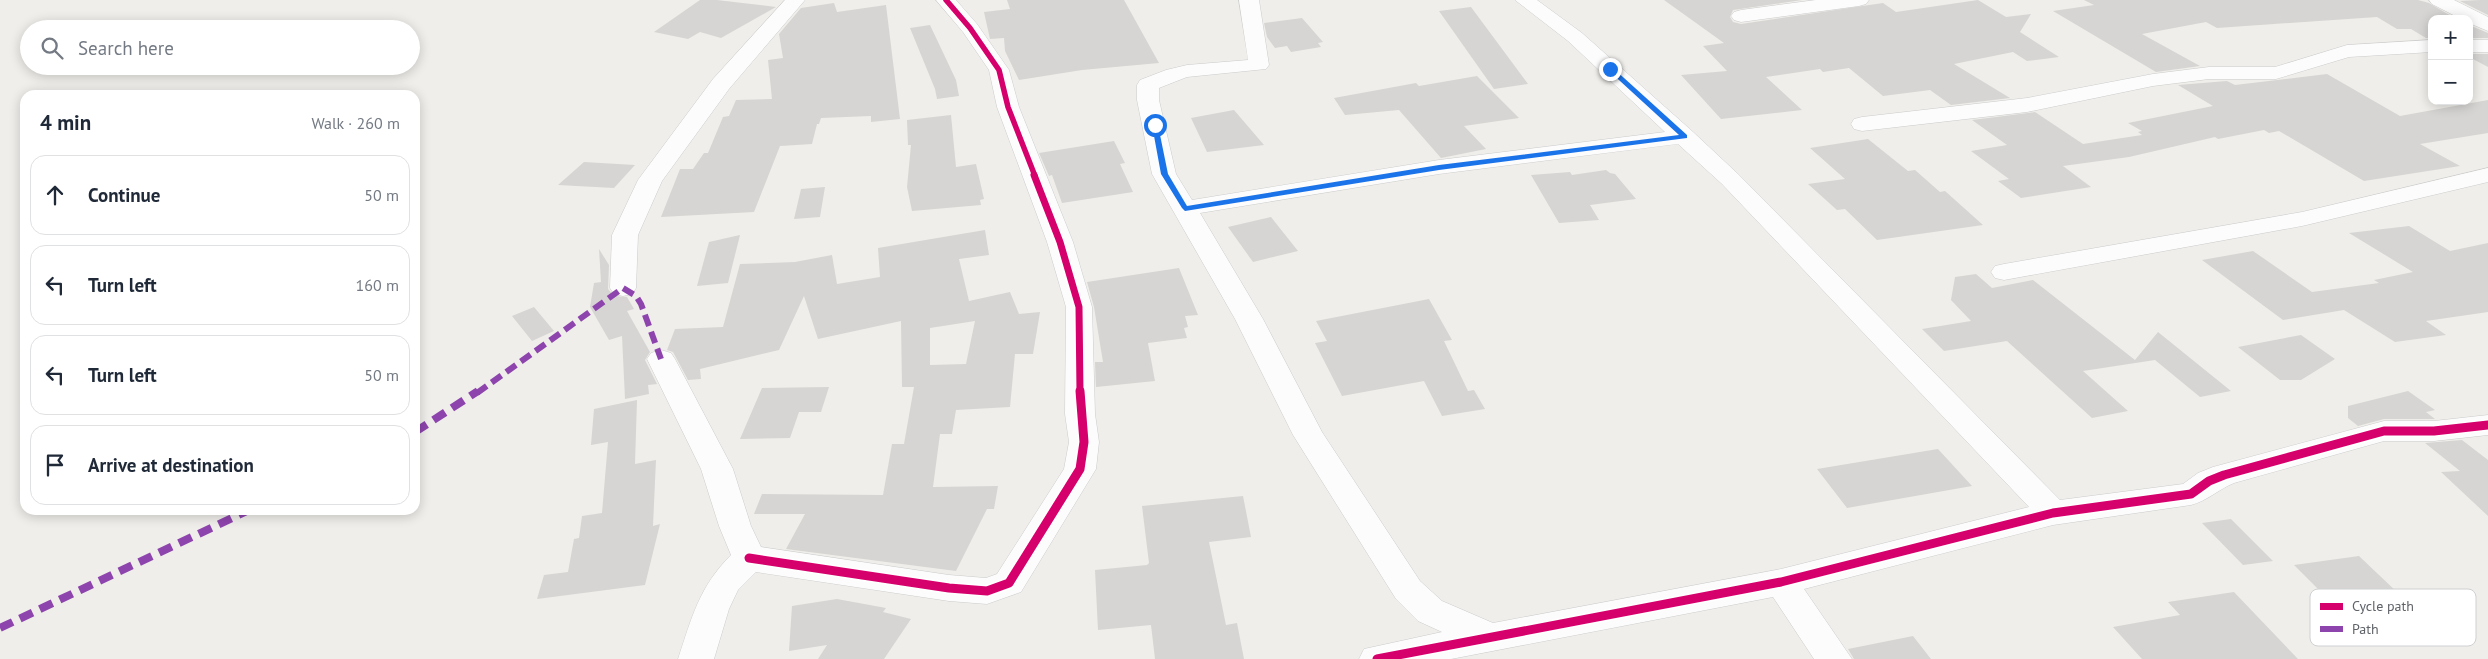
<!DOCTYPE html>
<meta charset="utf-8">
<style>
:root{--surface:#fff;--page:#f2f2f3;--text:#1f2937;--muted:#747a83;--line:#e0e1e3}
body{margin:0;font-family:"PT Sans",sans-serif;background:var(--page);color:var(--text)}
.controls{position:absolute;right:15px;top:15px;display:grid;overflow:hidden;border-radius:10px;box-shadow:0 2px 12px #0003}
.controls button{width:45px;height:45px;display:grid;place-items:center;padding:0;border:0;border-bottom:1px solid var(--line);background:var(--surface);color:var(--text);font:25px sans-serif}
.stop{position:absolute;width:15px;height:15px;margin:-11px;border:4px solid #1a73e8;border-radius:50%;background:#fff}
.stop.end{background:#1a73e8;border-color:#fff;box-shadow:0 1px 5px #0008}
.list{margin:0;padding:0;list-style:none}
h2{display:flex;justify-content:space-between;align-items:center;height:65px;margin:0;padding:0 20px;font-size:21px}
h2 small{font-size:16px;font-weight:400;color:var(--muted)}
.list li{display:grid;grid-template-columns:32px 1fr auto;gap:15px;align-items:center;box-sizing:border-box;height:80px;margin:0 10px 10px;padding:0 10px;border:1px solid var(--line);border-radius:15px}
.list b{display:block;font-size:19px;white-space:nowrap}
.list em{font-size:16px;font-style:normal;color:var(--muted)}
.icon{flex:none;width:28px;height:28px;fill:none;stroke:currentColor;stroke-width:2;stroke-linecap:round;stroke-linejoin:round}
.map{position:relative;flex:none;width:2488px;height:659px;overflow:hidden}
.search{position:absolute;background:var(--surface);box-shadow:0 2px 12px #0003;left:20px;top:20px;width:400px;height:55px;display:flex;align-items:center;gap:12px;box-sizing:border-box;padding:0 18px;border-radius:28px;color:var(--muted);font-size:19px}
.panel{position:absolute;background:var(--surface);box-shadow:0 2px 12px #0003;left:20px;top:90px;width:400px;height:425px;border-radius:15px}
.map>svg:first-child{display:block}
.building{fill:#d6d5d3;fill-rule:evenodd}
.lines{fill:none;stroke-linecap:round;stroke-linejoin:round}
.minor-casing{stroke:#cbcccc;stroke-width:1}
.minor{fill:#fdfcfc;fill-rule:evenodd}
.quiet-far1{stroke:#8e44ad;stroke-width:6;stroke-dasharray:12 6;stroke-linecap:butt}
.quiet{stroke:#8e44ad;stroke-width:8;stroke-dasharray:14 8;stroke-linecap:butt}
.cycleway-far2-casing{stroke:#fff;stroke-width:8}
.cycleway-far1-casing{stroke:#fff;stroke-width:10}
.cycleway-casing{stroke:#fff;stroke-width:12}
.cycleway-far2{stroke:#d6006c;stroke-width:5.5}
.cycleway-far1{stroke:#d6006c;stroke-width:7}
.cycleway{stroke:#d6006c;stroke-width:9}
.route{fill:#1a73e8}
.key{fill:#fff;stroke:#cfd0d2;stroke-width:1}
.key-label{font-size:14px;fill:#5f6368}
</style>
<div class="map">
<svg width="2488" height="659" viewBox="0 0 2488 659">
<rect width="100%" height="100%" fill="#efeeea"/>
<!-- building -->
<path class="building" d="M700,0h17l59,7 -55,31 -21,-6 -12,7 -34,-7z
M1007,0h117l35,63 -77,7 -63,10 -14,-29 -1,-13 -14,1 -6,-27 26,-3z
M1664,0h138l-69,10 -3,7 3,5 8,2 142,-21 13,9 82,-12 28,17 25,-3 -11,18 39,25 -32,4 -14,-9 -59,12 56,34 -59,7 -21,-15 -47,6 -34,-28 -26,4 -3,-3 -54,8 36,33 -81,9 -40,-44 46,-4 -24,-25 21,-3z
M2084,0h334l11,3 27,16h-24l-1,19h-5l-15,-9h-14l-20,-12 -160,11 -11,-6 -64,12 58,32 -44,6 -103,-61 41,-6z
M2480,0h8v15l-28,-14z
M834,3l3,9 49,-7 14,114 -29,3v-6l-50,2 -2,6h-2l-5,20 -32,2 -26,66 -93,5 19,-48h13l11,-16h4l15,-36 6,-1 7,-16 36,-1 -4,-39 15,-2 -4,-24 22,-26z
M1471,7l57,77 -34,5 -55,-78z
M1302,18l21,24 -5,1 3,4 -30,5 -4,-6 -12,2 -8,-11 -3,-14z
M930,25l26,55 3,16 -22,3 -2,-10 -25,-61z
M2469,25l19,8v5h-19z
M2469,54h19v13l-19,-10z
M2327,74l73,42 88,-16v33l-68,11 40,22 -96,15 -85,-50 -10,2 -5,-3 -46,9 -3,-2 -86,20 -66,9 28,21 -70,11 -23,-17 11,-2 -38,-28 36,-6 -35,-25 63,-8 48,32 59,-9 -4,-3 4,-1 -14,-8 85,-17 -35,-21 49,-4 8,4z
M1477,76l42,42 -55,8 22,23 -45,9 -42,-48 -54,5 -11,-17 82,-15 3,3z
M1234,110l30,35 -57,7 -16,-34z
M951,115l5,52 20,-3 8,35 -4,1 1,5 -69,6 -5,-24 4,-42h-3l-1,-25z
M1868,139l40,32 7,-1 25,22 5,-1 38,34 -106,15 -32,-31 -8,1 -29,-26 37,-5 -35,-31z
M1114,141l11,22 -5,1 13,28 -71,11 -10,-28 -3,1 -10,-23z
M584,162l51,3 -21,23 -56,-3z
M1606,170l4,3 5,1 21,25 -46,6 9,15 -40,3 -28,-48 39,-3 2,3z
M825,187l-5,30 -26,2 7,-30z
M1271,217l27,34 -45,11 -25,-35z
M2409,226l41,25 38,-8v69l-62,9 20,14 -51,7 -51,-32 -61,10 -81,-60 51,-9 59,41 67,-9 -5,-3 39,-8 -64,-39z
M985,230l4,25 -30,4 10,42 41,-9 9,22 21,-2 -7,42h-18l-5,53 -54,3 -4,24h-12l-7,53 65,-1 -4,23h-7l-31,62 -170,-22 19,-35h-51l8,-20 121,1 9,-51h12l10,-57h-12l-1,-66 -83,18 -14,-43 -25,54 -79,19 1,10 -13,1 -15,-28 -6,-2 8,-21 48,-2 17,-63 55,-2 37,-7 5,29 43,-7 -2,-29zM975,321l-9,43 -36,1v-37z
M740,235l-12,48 -31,3 12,-44z
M599,249l10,16 -1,24 6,7 13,1 7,12 -7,2 23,41 -5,8 12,24 -9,1 1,9 -24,5 -3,-63 -13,4 -19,-33 4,-24 7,-1z
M1179,268l19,47 -13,1 3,11 -4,1 3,10 -39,5 7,38 -59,6 -1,-25h8l-9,-55 -7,-25z
M1976,274l16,14 41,-8 102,80 23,-28 73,59 -31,6 -45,-37 -72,11 45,40 -36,7 -85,-77 -63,10 -22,-22 49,-8 -20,-21 4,-23z
M1429,299l23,41 -8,1 24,50 6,-1 11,19 -43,7 -18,-35 -82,15 -27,-53 12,-2 -11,-20z
M534,307l20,24 -22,10 -20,-25z
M2301,335l34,24 -34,21h-21l-42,-33z
M829,387l-8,25h-22l-9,26 -50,1 22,-51z
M2408,391l27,19 -9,2 9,7h-51l-26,7 -10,-8v-12z
M637,400l-2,64 21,-4 -3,66 7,-2 -15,61 -108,14 7,-24 24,-3 6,-33 5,-1 3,-22 20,-3 6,-71 -17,3 3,-36z
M2462,440l26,20v56l-47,-44 19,-1 -35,-28z
M1938,449l34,37 -125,22 -30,-39z
M1243,496l8,41 -42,5 17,83 11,-2 7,36h-89l-4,-34 -53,5 -3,-60 52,-5 2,-2 -7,-57z
M2231,519l42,42 -30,4 -41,-42z
M2359,556l40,38 -66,10 -39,-39z
M2234,592l64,67h-156l-29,-32 67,-12 -12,-13z
M837,599l49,9 -3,4 28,7 -27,40h-66l9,-14 -38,6 3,-45z
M1913,636l18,23h-77l-6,-10z"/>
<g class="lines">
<!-- minor casing -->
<g class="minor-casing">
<path id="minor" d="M785,0h20l-76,89 -67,92 -24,54 -2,53 -4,6 -9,2 -9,-2 -4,-6 2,-53 26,-55 75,-101z
M936,0h20l21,24 32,46 10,37 54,135 19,65 3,107 4,28 -3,27 -75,123 -34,12 -38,-3 -193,-29 -18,18 -9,19 -15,50h-36c14,-42 21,-72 53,-104l-12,-29 -18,-57 -54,-110 4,-6 10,-3 10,3 4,6 58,110 18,57 10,21 188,28 37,3 11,-4 67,-105 5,-27 -4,-28 1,-107 -19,-65 -50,-135 -8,-37 -26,-38z
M1239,0h20l10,65 -3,4 -79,8 -28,11v12l17,74 16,26 247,-40 226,-28 -97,-91 -53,-41h22l45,33 110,98 46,43 322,326 123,-16 15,-11 15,-6 171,-46h50l54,-6v20l-54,6h-50l-150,42c-15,6 -27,18 -43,22l-138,20 -249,64 48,70h-38l-41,-62 -322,62h-92l5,-10 78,-17 -24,-11 -22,-22 -103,-164 -58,-116 -83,-145 -15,-74v-15l3,-5 26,-10 21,-5 61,-5zM1678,144l44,40 307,323 -248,62 -288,54 -51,-22 -22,-20 -98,-149 -59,-113 -63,-106 239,-39z
M1816,0h53l-3,4 -7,2 -118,16 -7,-2 -3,-4 3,-4 7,-2z
M2429,0h25l34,17v14l-19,-8v-4h-8l-29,-15z
M2432,40v12l-83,5 -73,22h-67l-56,7 -126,26 -165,19 -8,-2 -3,-5 3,-5 8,-2 165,-19 126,-24 56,-7h66l72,-22z
M2469,40h19v12h-19z
M2488,168v14l-186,44 -298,54 -9,-2 -4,-6 4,-6 9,-2 298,-52z"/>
</g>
<!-- minor -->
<use href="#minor" class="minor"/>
<!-- quiet-far1 -->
<path class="quiet-far1" d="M477,393l146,-105 13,8 5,8 20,55"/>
<!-- quiet -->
<path class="quiet" d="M415,432l63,-41
M0,628l249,-118"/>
<!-- cycleway-far2 casing -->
<g class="cycleway-far2-casing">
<path id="cycleway-far2" d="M946,0l24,28 29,42 9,37 27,69"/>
</g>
<!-- cycleway-far1 casing -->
<g class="cycleway-far1-casing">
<path id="cycleway-far1" d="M1034,175l26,67 19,65 1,86"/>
</g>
<!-- cycleway casing -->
<g class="cycleway-casing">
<path id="cycleway" d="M749,558l200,30 38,3 22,-8 71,-114 4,-27 -4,-51
M1377,659l404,-77 272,-69 138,-19 18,-13 15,-6 160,-44h50l54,-6"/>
</g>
<!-- cycleway-far2 -->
<use href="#cycleway-far2" class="cycleway-far2"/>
<!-- cycleway-far1 -->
<use href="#cycleway-far1" class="cycleway-far1"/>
<!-- cycleway -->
<use href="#cycleway" class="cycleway"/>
</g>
<!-- route -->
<path class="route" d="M1608,68h5l74,67v3l-248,32 -254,41 -3,-3 -21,-34 -9,-49 3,-2 3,2 10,49 19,32 252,-41 240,-30 -71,-65z"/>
<!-- legend -->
<rect x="2310" y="589" width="166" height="57" rx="8" class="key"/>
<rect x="2320" y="603" width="23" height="7" fill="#d6006c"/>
<rect x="2320" y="626" width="23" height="6" fill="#8e44ad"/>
<g class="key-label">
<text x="2352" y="611">Cycle path</text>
<text x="2352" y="634">Path</text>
</g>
</svg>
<div class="controls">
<button>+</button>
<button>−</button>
</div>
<div class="stop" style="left:1155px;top:125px"></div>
<div class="stop end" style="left:1610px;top:69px"></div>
<div class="search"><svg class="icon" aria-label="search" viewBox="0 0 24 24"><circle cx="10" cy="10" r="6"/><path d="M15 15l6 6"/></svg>Search here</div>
<section class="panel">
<h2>4 min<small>Walk · 260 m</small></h2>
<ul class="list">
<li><svg class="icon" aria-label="ahead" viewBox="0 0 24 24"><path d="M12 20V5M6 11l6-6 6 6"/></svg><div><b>Continue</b></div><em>50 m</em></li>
<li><svg class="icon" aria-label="left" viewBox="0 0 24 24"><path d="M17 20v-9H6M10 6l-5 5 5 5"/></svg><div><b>Turn left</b></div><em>160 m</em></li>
<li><svg class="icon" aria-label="left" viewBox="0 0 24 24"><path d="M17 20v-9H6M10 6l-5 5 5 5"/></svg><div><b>Turn left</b></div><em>50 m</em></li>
<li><svg class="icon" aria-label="arrive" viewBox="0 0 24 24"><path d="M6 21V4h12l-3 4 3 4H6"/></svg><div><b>Arrive at destination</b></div></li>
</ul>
</section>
</div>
